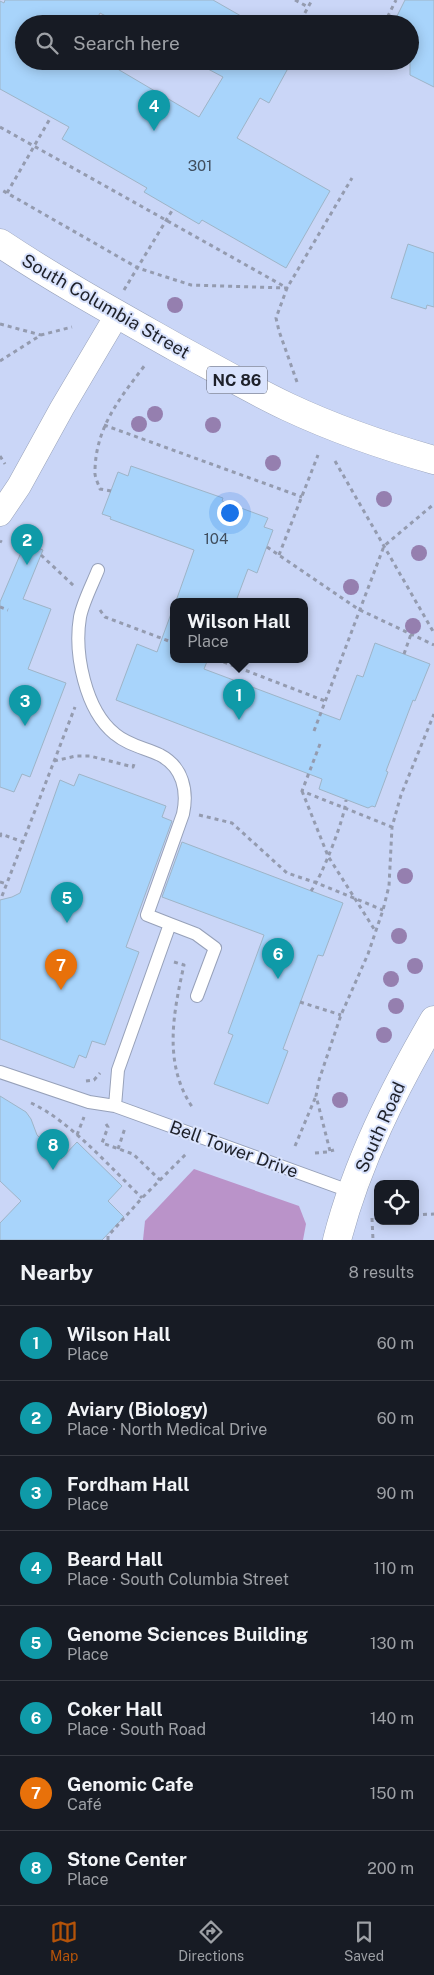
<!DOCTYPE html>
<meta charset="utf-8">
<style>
:root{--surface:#171b24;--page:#20242c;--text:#f1f3f6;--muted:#9ea1a6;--line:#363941;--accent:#b45309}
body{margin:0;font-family:"Public Sans",sans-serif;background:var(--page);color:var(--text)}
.controls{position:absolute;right:15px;bottom:15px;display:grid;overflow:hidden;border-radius:10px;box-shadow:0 2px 12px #0003}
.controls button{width:45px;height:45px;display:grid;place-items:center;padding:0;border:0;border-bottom:1px solid var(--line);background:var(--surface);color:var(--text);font:25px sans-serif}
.you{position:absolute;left:229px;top:512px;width:18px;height:18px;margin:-12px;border:4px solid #fff;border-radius:50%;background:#1a73e8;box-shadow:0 0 0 8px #1a73e833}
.badge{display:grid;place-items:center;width:32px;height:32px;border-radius:50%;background:var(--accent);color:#fff;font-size:16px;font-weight:700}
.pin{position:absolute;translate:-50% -41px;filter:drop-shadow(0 1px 2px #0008)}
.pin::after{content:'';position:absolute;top:26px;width:18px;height:15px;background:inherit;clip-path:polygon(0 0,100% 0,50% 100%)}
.popup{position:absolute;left:170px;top:598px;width:138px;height:65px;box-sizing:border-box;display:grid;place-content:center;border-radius:10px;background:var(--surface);filter:drop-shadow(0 1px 4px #0005);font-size:16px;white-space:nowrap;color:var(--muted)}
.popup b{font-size:19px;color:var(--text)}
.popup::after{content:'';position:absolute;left:50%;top:100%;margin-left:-10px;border:10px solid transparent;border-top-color:var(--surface)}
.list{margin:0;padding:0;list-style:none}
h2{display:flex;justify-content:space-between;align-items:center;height:65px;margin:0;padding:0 20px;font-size:21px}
h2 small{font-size:16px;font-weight:400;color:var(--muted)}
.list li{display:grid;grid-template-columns:32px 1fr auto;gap:15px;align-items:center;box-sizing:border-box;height:75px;padding:0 20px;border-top:1px solid var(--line)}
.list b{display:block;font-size:19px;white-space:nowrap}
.list p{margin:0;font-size:16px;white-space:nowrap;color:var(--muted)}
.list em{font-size:16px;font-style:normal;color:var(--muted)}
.icon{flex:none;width:28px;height:28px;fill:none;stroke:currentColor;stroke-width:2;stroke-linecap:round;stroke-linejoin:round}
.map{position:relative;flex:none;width:434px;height:1240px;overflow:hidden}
.search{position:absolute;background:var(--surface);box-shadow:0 2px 12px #0003;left:15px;right:15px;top:15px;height:55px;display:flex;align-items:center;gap:12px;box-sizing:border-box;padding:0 18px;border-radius:28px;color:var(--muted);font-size:19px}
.sheet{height:665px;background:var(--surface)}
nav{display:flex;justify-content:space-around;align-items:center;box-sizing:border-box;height:70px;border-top:1px solid var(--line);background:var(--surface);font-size:14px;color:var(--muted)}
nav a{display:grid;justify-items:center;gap:2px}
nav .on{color:var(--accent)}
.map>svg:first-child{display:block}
.built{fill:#cad6f7;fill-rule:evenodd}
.forest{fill:#ba93c9}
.building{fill:#a8d4fb;stroke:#9eb4c7}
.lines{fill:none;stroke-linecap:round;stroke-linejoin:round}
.lane-casing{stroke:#97a1b9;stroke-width:14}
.street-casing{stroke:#97a1b9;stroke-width:25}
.secondary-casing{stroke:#97a1b9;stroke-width:29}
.primary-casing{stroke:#97a1b9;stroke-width:29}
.path{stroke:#949baf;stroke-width:3;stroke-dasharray:4 4;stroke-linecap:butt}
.lane{stroke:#fff;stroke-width:12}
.street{stroke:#fff;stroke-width:24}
.secondary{stroke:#fff;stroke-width:28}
.primary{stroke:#fff;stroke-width:28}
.tree{fill:#957faf}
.labels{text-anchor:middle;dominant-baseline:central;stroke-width:4;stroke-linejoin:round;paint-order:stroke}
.number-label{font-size:15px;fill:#404e5e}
.shield{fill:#d9e3fd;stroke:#565b69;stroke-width:1}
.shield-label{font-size:16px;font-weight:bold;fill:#1e212a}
.street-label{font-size:18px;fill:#1e212a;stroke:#d9e3fd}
</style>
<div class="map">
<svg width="434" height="1240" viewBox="0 0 434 1240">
<rect width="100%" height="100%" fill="#d9e3fd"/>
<!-- built -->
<path class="built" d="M0,0h434v1240h-434zM24,24h386v37h-386zM174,601h130v58h-130zM378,1184h37v37h-37z"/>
<!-- forest -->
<path class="forest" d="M194,1169l105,37 7,18 -3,16h-160l2,-19z"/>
<!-- building -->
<path class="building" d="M5,0h208l42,24h-134l-21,-11 -6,11h-70v37h80l95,56 24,-40 -30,-16h99l-23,42 -9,-5 -23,40 93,53 -44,77 -84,-48 -3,4 -55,-32 3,-4 -85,-49 7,-12 -69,-38v-88l4,2z
M405,0h29v87l-24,-12v-51h-17z
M408,244l26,9v54l-7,-2 -1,4 -35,-11z
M131,466l92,32 -1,3 46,17 -4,9 9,3 -16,43 -9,-4 -12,32h-60l18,-51 -84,-31 1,-2 -9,-3 16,-42 10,4z
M25,543l18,7 -20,49 28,10 -23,60 38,14 -36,94 -8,-3 -8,18 -14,-5v-185z
M172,611l2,1v47h34l-4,10 136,51 17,-45 6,2 12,-34 55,21 -13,32 -2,5 -2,-1 -27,71 2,1 -13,35 -3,-1 -4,2 -49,-19 3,-10 -206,-79 21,-56 20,8z
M79,774l87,32 -4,11 10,4 -46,126 13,5 -34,93 -13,-4 -6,17 -7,-3 -5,13 -74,-29v-139l12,-3 8,-4 40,-113 14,6z
M182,842l161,61 -20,53 -5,-1 -35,94 5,2 -20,53 -54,-20 19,-49 -5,-2 36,-98 -102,-38z
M0,1096l26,16 5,7 6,16 24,24 16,-17 45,44 -14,15 16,16 -22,23h-102v-17l21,-22 -21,-20z"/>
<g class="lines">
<!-- lane casing -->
<g class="lane-casing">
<path id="lane" d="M98,570c-6,15 -15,32 -18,47 -6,36 5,93 35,117 13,11 30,14 45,21 23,12 28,36 23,59l-36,101 23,9 -52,146 -3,36
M170,924l26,10 19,14 -18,48
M0,1072l89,30 26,4 237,86"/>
</g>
<!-- street casing -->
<g class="street-casing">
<path id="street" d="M0,514l19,-28 43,-78 55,-93"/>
</g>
<!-- secondary casing -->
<g class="secondary-casing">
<path id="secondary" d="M337,1240c20,-78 57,-151 97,-220"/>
</g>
<!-- primary casing -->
<g class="primary-casing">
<path id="primary" d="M0,243c57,38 117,71 177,105 37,20 73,41 111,59 47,22 96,39 146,53"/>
</g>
<!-- path -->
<path class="path" d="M295,0l13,7
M301,20l11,-20
M384,24l12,-24
M0,127l287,161 -96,-3 -53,-17 -138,-79
M7,193l44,-76
M124,290l49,-81
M0,324l41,11
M0,361l41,-26 31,-8
M297,382l-18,-51 -3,-13 11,-30 65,-110
M104,425l198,72
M0,456l5,8
M335,461l99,172
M111,491l-11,-2c-2,-6 -6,-13 -5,-19 1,-43 25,-72 50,-105
M0,541l2,1
M267,547l91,62 76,36
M41,555l33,31
M279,555l39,-100
M0,607l8,3
M100,610l5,7 69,26
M404,654l7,-20
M216,659l109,42
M314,731l70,-185 50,-42
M320,744l-18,47 90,36
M54,761l22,-5h14l43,11 1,-3
M302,791l26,65 48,76
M199,815l33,8 55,50 30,10 66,27
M0,837l1,-3 22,8
M0,882l7,2
M311,891c11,-15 34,-73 35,-91
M2,896l73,-189
M174,962l10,3c-11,49 -21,100 9,143
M300,1002l41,13
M86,1081l8,-1 6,-7
M31,1103c38,17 81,66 111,95
M106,1124l2,3 -6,16 31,11 27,26
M77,1135l7,-18
M295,1146l21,-50
M118,1149l7,-21
M330,1151l-14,-55 3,-16 22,-65 27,-61 15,-44 6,-24 3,-59 9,-32 33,-81
M315,1153l12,-1 7,-2
M415,1215l19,-1
M372,1218l1,22
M108,1240v-4l34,-38 44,-44"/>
<!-- lane -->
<use href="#lane" class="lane"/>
<!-- street -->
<use href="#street" class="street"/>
<!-- secondary -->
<use href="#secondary" class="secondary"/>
<!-- primary -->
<use href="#primary" class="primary"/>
</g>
<!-- trees -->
<g class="tree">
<circle cx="175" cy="305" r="8"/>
<circle cx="155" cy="414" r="8"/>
<circle cx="139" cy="424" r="8"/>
<circle cx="213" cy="425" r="8"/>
<circle cx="273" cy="463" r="8"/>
<circle cx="384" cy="499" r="8"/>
<circle cx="419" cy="553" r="8"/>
<circle cx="351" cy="587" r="8"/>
<circle cx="413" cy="626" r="8"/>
<circle cx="405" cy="876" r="8"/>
<circle cx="399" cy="936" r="8"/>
<circle cx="415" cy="966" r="8"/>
<circle cx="391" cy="979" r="8"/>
<circle cx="396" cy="1006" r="8"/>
<circle cx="384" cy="1035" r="8"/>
<circle cx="340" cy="1100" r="8"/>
</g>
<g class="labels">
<!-- number labels -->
<g class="number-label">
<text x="200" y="165">301</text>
<text x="216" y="538">104</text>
</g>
<!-- shield labels -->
<rect class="shield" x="207" y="366.5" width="60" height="27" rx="4"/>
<g class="shield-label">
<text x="237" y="380">NC 86</text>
</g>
<!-- street labels -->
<g class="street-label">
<text transform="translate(106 306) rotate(30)">South Columbia Street</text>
<text transform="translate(380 1127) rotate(-66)">South Road</text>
<text transform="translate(234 1149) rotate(20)">Bell Tower Drive</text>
</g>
</g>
</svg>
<div class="controls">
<button><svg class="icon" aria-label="locate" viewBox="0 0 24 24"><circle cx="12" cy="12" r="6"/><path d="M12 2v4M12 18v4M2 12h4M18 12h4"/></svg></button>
</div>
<div class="you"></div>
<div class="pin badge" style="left:239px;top:720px;background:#0f9aa8">1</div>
<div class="popup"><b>Wilson Hall</b>Place</div>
<div class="pin badge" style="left:27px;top:565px;background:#0f9aa8">2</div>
<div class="pin badge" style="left:25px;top:726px;background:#0f9aa8">3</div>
<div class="pin badge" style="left:154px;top:131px;background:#0f9aa8">4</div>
<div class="pin badge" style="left:67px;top:923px;background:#0f9aa8">5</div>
<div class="pin badge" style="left:278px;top:979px;background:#0f9aa8">6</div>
<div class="pin badge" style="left:61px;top:990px;background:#e8710a">7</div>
<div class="pin badge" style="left:53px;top:1170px;background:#0f9aa8">8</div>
<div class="search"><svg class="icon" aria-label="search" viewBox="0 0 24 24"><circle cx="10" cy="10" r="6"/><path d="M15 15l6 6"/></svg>Search here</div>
</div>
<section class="sheet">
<h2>Nearby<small>8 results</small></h2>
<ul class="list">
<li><span class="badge" style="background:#0f9aa8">1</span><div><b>Wilson Hall</b><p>Place</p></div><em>60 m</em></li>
<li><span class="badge" style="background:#0f9aa8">2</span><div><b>Aviary (Biology)</b><p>Place · North Medical Drive</p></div><em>60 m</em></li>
<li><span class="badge" style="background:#0f9aa8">3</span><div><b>Fordham Hall</b><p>Place</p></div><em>90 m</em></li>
<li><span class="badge" style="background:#0f9aa8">4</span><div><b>Beard Hall</b><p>Place · South Columbia Street</p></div><em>110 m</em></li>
<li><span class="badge" style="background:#0f9aa8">5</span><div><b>Genome Sciences Building</b><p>Place</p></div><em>130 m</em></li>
<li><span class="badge" style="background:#0f9aa8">6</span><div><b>Coker Hall</b><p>Place · South Road</p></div><em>140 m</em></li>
<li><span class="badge" style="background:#e8710a">7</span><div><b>Genomic Cafe</b><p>Café</p></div><em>150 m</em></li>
<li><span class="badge" style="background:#0f9aa8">8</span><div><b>Stone Center</b><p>Place</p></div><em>200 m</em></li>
</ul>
</section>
<nav>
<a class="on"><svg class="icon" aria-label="map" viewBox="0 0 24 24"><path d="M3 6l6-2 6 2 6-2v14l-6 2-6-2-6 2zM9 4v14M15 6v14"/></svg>Map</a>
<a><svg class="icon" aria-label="directions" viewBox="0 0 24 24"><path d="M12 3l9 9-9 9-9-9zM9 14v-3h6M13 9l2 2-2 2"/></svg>Directions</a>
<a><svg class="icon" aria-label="saved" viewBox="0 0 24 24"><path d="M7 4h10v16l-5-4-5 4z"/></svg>Saved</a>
</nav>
